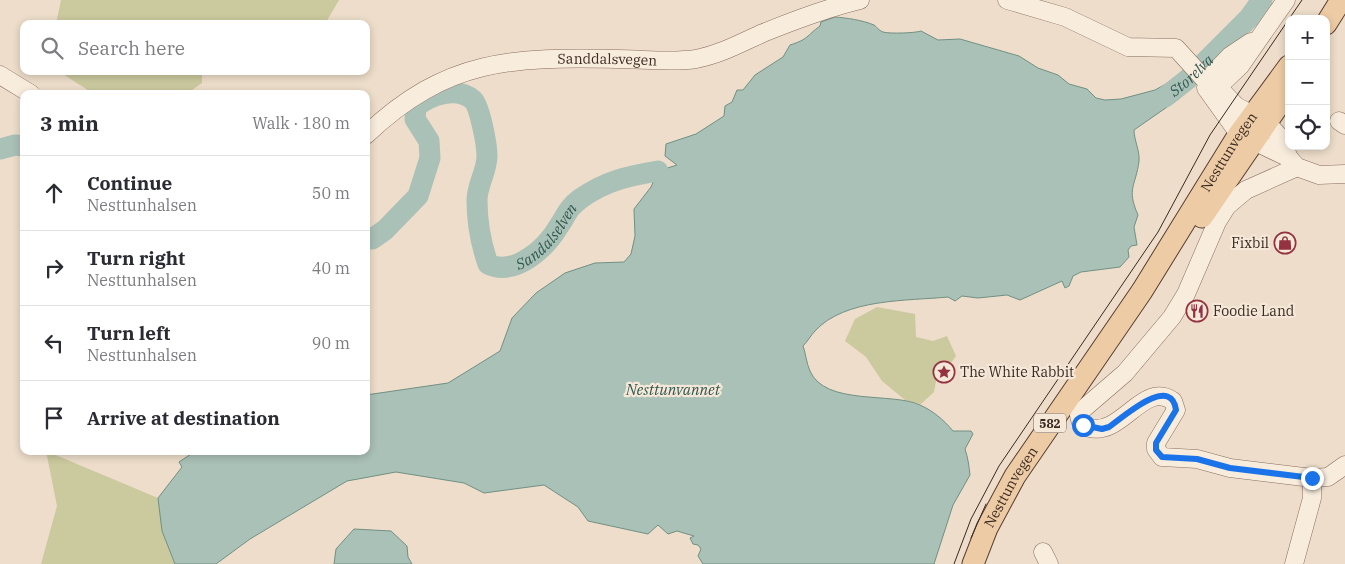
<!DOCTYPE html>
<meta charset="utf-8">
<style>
:root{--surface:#fff;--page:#f2f2f3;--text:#2b2b33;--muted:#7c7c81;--line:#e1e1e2}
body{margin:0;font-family:"IBM Plex Serif",serif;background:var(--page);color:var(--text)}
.controls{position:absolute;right:15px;top:15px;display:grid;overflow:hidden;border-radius:10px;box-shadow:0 2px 8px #0003}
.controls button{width:45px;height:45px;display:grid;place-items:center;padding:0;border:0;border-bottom:1px solid var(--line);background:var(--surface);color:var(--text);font:25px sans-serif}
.stop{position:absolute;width:15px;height:15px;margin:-11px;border:4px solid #1a73e8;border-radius:50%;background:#fff}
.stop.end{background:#1a73e8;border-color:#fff;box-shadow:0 1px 5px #0008}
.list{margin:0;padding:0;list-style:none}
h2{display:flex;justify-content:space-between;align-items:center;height:65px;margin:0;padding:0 20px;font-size:21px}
h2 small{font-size:16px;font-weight:400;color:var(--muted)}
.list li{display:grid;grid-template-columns:32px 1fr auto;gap:15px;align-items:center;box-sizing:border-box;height:75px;padding:0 20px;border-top:1px solid var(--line)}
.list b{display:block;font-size:19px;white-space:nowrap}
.list p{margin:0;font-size:16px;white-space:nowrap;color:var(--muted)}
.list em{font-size:16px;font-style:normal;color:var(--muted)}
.icon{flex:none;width:28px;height:28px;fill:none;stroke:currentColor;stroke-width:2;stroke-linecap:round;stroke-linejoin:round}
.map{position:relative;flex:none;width:1345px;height:564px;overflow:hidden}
.search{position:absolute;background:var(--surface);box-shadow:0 2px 8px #0003;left:20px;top:20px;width:350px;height:55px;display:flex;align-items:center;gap:12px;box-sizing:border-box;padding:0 18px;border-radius:10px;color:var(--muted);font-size:19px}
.panel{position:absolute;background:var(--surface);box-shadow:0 2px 8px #0003;left:20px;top:90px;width:350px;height:365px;border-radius:10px}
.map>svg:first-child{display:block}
.green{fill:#cbc99e}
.water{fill:#aac1b7;stroke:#719083}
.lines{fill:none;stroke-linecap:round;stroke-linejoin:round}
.river{stroke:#aac1b7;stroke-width:21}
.minor-casing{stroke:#896f5f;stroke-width:19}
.major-casing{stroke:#573e32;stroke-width:23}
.minor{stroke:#f8ecdd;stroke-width:18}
.major{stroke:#edcba5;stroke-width:21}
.tram{stroke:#3a2a21;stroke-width:1}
.route{stroke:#1a73e8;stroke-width:6}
.labels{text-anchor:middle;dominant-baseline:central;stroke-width:4.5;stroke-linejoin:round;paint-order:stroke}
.shield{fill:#f5e8d9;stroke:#726358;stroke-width:1}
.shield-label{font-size:12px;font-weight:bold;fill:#3a2a21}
.street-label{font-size:14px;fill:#3a2a21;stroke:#f5e8d9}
.poi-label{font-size:14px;fill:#3a2a21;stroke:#f5e8d9;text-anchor:start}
.water-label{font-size:15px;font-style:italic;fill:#325950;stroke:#f5e8d9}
</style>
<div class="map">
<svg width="1345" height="564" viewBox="0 0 1345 564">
<rect width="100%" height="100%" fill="#edddca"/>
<!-- green -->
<path class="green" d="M61,0h278l-14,24h-269z
M58,71h144v12l-16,11h-92z
M877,307l38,7 1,23 17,4 14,-5 9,20 -8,11 -10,4 -4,21 -13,12 -16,-4 -23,-19 -16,-24 -21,-16 10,-22z
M46,451l112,47 4,33 13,33h-134l16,-58z"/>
<!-- water -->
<path class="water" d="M1250,0h14l-6,14 -18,23 -29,24 -5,1 -5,-6c15,-4 18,-22 28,-32l3,1 5,-4z
M835,17c12,1 27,3 39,8 3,2 4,5 9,7 6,2 33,1 38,-1l17,9 22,-1 59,17 19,12 20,7 11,9 18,5 9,9 9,2 16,-1 34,-9 29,-16 7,9 -11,15 -46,32c0,10 6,21 5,31 -3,25 -13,27 -1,54l-4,12 3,18 -6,1 -3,4 1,7 -9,10 -39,5 -8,4 -4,10 -4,2 -3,-7 -42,19 -13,-5 -29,3 -16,-2 -7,5 -7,-4c-40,4 -103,1 -133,34 -4,4 -7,10 -12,15 3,8 3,16 7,25 15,35 83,21 110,34 13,6 23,14 33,26h18l2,3 -8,15c3,9 4,17 5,26l-17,30 -19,59h-231l-5,-8 3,-7 -3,-4 -5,-1 -3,-6 4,-2 -17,-5 -9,3 -10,-9 -10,9 -60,-13 -10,-14 -34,-22 -60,8 -20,-10 -68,-11 -49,9 -97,58 -34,25h-41l-13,-33 -4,-33 24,-31 -3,-5 12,-8 9,-3h166v-56l82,-12 52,-32 12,-33 24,-25 29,-20 30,-10 29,-1 7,-8 4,-18 -1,-27 17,-22 7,-16 19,-6 -12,-9 1,-12 30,-10 28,-18 1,-10 7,-4 5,-12h6l12,-15 28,-18 7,-12c19,-6 16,-9 30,-19l1,-4z
M354,529l37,2 16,15 1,11 4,7h-78l2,-15z"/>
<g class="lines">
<!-- river -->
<g class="river">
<path id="s1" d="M1165,97l23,-18 61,-61 13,-18"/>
<path d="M0,149l15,-4 9,1"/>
<path id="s2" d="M366,239h6l13,-9 33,-34 12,-38 -1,-17 -14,-22 1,-12c14,-12 41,-21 57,-7 7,7 14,45 14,56 0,15 -10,29 -10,44 0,23 4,44 11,64 27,13 58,-16 71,-38 8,-12 9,-18 21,-27 25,-18 48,-23 78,-28"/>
</g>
<!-- minor casing -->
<g class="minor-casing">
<g id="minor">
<path d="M1007,0l58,17 63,30 48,1 30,33 12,6 18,19 31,17 13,14 9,21 8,9 22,8 26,-1"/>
<path d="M0,75l31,19"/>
<path d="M1206,81l24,-25 21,-14"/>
<path d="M1218,87l22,-21 46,-66"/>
<path d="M1206,88l33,46 50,24"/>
<path d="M1339,121l6,4"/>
<path id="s3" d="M366,135c81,-77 146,-78 251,-76 26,0 54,4 79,0 25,-5 45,-16 67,-26 32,-13 64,-25 97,-33"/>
<path d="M1297,167l-51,23 -19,16 -10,16 -31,72 -14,23 -47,56 -43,37 -3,5c1,8 3,10 11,13 32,8 54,-48 83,-27l3,9 -20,33v6l6,8 35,2 33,9 82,10 16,-1 17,-12"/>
<path d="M1043,552l6,12"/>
<path d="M1294,564l18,-66v-20"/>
</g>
</g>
<!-- major casing -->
<g class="major-casing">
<g id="major">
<path d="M1326,24l15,-24"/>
<path d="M1202,217l87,-127"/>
<path id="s4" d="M973,564l14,-36 28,-52 127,-185 97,-157 50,-68"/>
</g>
</g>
<!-- minor -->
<use href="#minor" class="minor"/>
<!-- major -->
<use href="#major" class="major"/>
<!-- tram -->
<path class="tram" d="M1289,19l13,-19
M971,538l15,-34
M954,564l17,-45 28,-53 159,-234 52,-97 79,-116"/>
</g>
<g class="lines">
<!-- route -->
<path class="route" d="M1083,425l19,4 7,-2c12,-8 62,-54 67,-17l-20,33v7l6,7 35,2 33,9 82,10"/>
</g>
<!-- icons -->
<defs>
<g id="shop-ring" transform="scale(1.125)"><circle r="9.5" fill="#f5e8d9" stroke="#953242" stroke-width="1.5"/><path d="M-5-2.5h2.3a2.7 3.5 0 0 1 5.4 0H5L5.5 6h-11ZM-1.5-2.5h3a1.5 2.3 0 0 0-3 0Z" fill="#953242"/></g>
<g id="restaurant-ring" transform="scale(1.125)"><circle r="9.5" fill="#f5e8d9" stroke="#953242" stroke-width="1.5"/><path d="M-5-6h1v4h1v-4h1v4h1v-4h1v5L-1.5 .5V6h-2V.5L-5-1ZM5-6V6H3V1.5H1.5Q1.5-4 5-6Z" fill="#953242"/></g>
<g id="sight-ring" transform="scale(1.125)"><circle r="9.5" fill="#f5e8d9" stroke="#953242" stroke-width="1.5"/><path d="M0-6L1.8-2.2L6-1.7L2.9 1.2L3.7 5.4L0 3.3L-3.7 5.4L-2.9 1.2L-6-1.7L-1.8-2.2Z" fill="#953242"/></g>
</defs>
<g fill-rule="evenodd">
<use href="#shop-ring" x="1285" y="243"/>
<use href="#restaurant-ring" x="1197" y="311"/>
<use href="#sight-ring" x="944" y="372"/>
</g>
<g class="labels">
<!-- shield labels -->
<rect class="shield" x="1034" y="413.5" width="32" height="19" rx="4"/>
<g class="shield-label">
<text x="1050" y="423">582</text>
</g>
<!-- street labels -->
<g class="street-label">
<text stroke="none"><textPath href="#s3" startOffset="262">Sanddalsvegen</textPath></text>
<text stroke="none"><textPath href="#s4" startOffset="486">Nesttunvegen</textPath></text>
<text stroke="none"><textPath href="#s4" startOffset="86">Nesttunvegen</textPath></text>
</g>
<!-- poi labels -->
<g class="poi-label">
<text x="1269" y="243" text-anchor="end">Fixbil</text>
<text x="1213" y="311">Foodie Land</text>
<text x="960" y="372">The White Rabbit</text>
</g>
<!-- water labels -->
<g class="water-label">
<text stroke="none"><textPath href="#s1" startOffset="34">Storelva</textPath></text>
<text stroke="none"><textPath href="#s2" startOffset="466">Sandalselven</textPath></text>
<text x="673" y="389">Nesttunvannet</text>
</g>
</g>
</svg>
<div class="controls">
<button>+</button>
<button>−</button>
<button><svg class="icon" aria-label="locate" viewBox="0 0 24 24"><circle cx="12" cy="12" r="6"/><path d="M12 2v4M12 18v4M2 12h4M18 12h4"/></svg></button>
</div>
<div class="stop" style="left:1083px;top:425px"></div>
<div class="stop end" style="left:1312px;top:478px"></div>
<div class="search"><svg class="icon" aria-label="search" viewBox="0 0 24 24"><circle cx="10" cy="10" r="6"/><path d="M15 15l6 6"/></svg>Search here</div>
<section class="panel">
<h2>3 min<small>Walk · 180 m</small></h2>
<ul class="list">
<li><svg class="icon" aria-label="ahead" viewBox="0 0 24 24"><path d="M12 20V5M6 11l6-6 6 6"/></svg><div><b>Continue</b><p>Nesttunhalsen</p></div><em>50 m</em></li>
<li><svg class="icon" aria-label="right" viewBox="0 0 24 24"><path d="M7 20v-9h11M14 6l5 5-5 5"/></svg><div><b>Turn right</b><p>Nesttunhalsen</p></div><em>40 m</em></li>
<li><svg class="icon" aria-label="left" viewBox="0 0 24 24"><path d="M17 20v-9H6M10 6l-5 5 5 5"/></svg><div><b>Turn left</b><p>Nesttunhalsen</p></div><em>90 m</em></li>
<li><svg class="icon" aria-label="arrive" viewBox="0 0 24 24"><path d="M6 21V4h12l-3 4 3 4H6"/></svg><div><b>Arrive at destination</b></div></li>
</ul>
</section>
</div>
